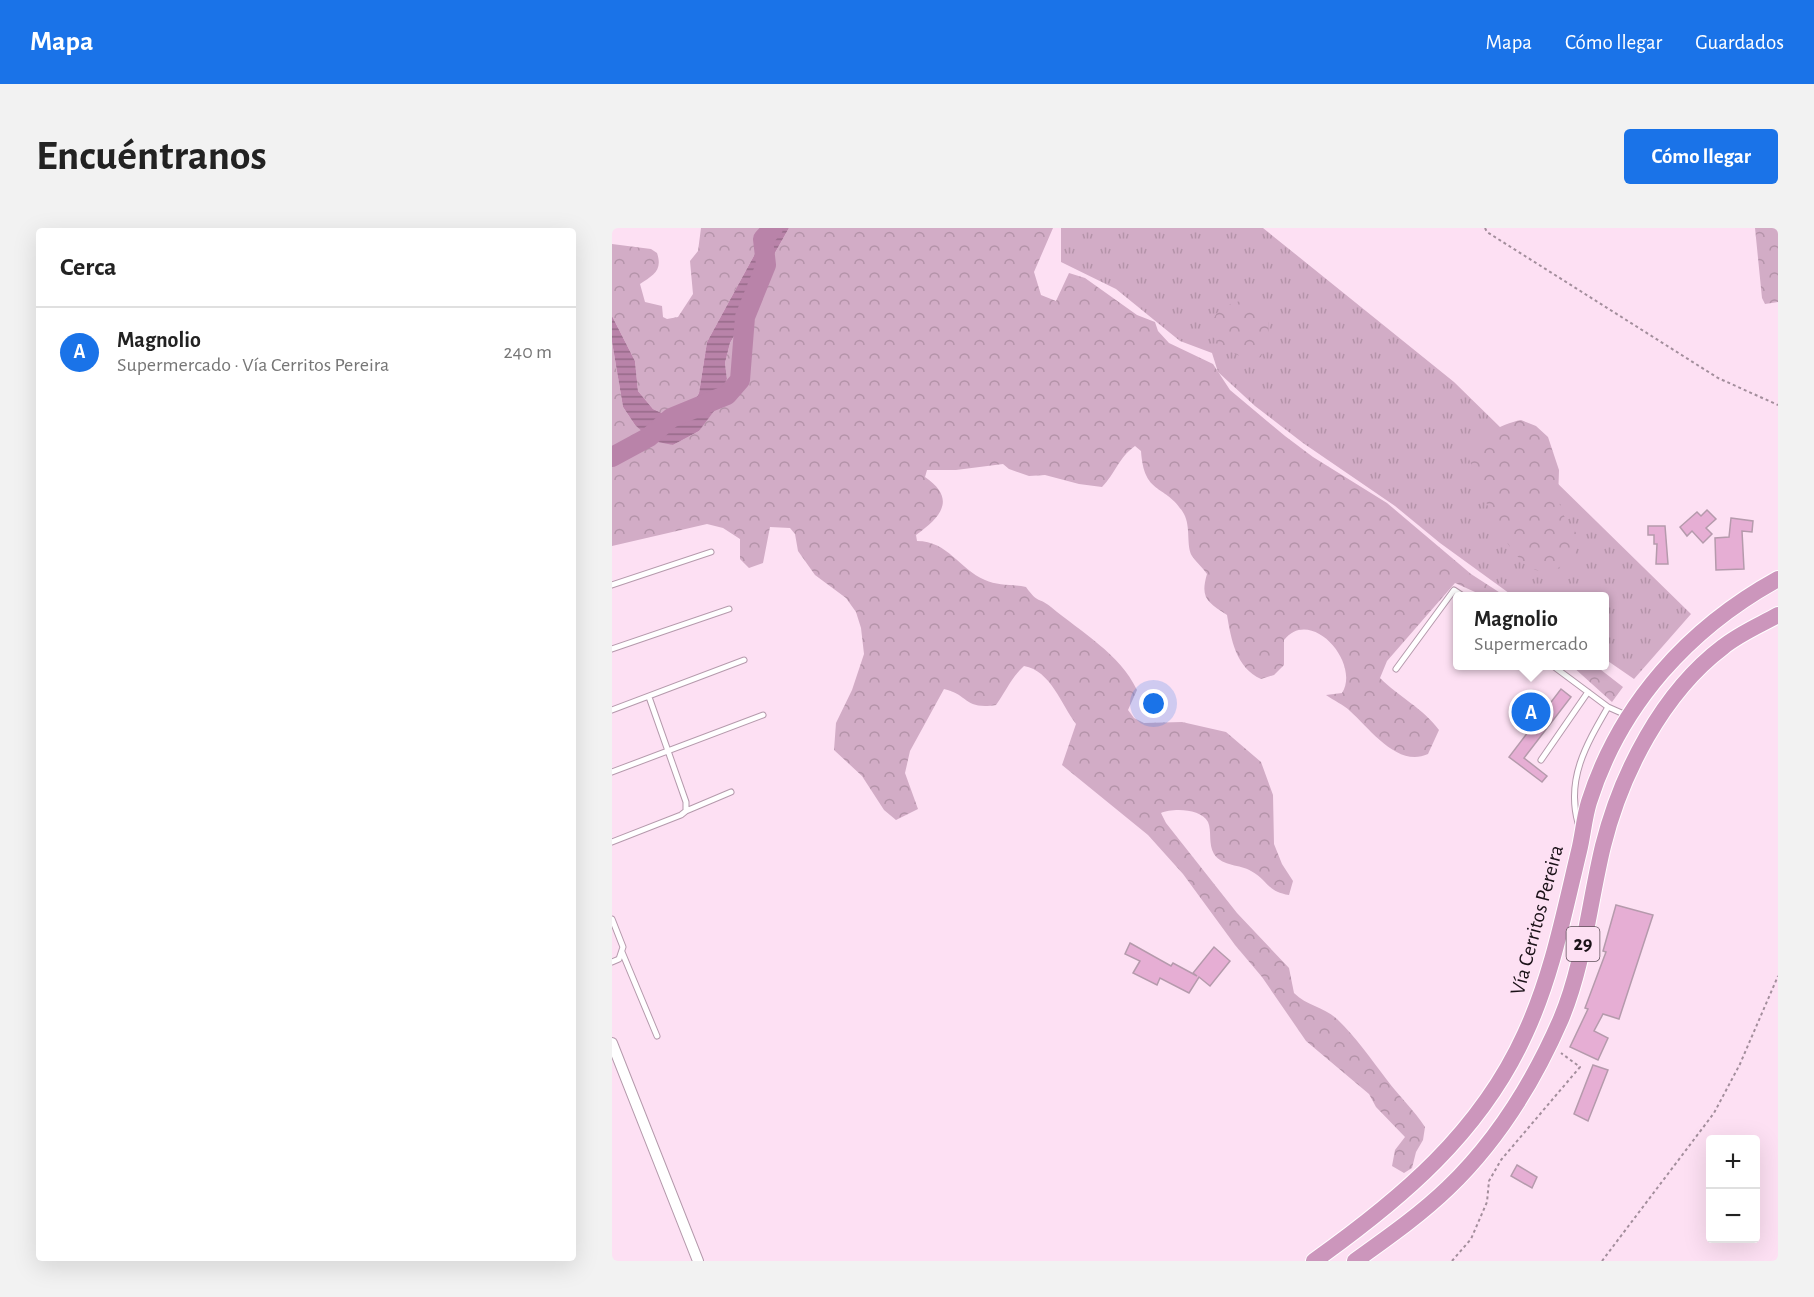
<!DOCTYPE html>
<html lang="es">
<meta charset="utf-8">
<style>
:root{--surface:#fff;--page:#f2f2f2;--text:#222;--muted:#767676;--line:#e0e0e0;--accent:#1a73e8}
body{margin:0;font-family:"Alegreya Sans",sans-serif;background:var(--page);color:var(--text)}
.controls{position:absolute;right:18px;bottom:18px;display:grid;overflow:hidden;border-radius:6px;box-shadow:0 6px 24px #0002}
.controls button{width:54px;height:54px;display:grid;place-items:center;padding:0;border:0;border-bottom:2px solid var(--line);background:var(--surface);color:var(--text);font:30px sans-serif}
.you{position:absolute;left:542px;top:476px;width:21px;height:21px;margin:-15px;border:4px solid #fff;border-radius:50%;background:#1a73e8;box-shadow:0 0 0 9px #1a73e833}
.badge{display:grid;place-items:center;width:39px;height:39px;border-radius:50%;background:var(--accent);color:#fff;font-size:20px;font-weight:700}
.pin{position:absolute;translate:-50% -50%;border:3px solid #fff;box-shadow:0 2px 6px #0006}
.popup{position:absolute;left:841px;top:364px;width:156px;height:78px;box-sizing:border-box;display:grid;place-content:center;border-radius:6px;background:var(--surface);filter:drop-shadow(0 2px 4px #0005);font-size:20px;white-space:nowrap;color:var(--muted)}
.popup b{font-size:22px;color:var(--text)}
.popup::after{content:'';position:absolute;left:50%;top:100%;margin-left:-12px;border:12px solid transparent;border-top-color:var(--surface)}
.list{margin:0;padding:0;list-style:none}
h2{display:flex;justify-content:space-between;align-items:center;height:78px;margin:0;padding:0 24px;font-size:26px}
h2 small{font-size:20px;font-weight:400;color:var(--muted)}
.list li{display:grid;grid-template-columns:39px 1fr auto;gap:18px;align-items:center;box-sizing:border-box;height:90px;padding:0 24px;border-top:2px solid var(--line)}
.list b{display:block;font-size:22px;white-space:nowrap}
.list p{margin:0;font-size:20px;white-space:nowrap;color:var(--muted)}
.list em{font-size:20px;font-style:normal;color:var(--muted)}
.map{position:relative;flex:none;width:1166px;height:1033px;overflow:hidden;border-radius:6px}
header{display:flex;align-items:center;gap:36px;box-sizing:border-box;height:84px;padding:0 30px;background:var(--accent);color:#fff}
header strong{font-size:28px}
nav{display:flex;gap:33px;margin-inline-start:auto;font-size:21px}
.intro{display:flex;align-items:center;justify-content:space-between;box-sizing:border-box;height:144px;padding:0 36px}
h1{margin:0;font-size:42px}
.button{padding:15px 27px;border-radius:6px;background:var(--accent);color:#fff;font-size:21px;font-weight:700}
main{display:flex;gap:36px;padding:0 36px}
aside{flex:1;background:var(--surface);border-radius:6px;box-shadow:0 6px 24px #0002}
.map>svg:first-child{display:block}
.grass{fill:url(#grass-tufts)}
.forest{fill:url(#forest-crowns)}
.water{fill:url(#water-rules)}
.lines{fill:none;stroke-linecap:round;stroke-linejoin:round}
.river{stroke:#b983a9;stroke-width:20}
.building{fill:#e6aed4;stroke:#b59aac;stroke-width:1.5}
.service-casing{stroke:#b59aac;stroke-width:7}
.minor-casing{stroke:#b59aac;stroke-width:12}
.trunk-casing{stroke:#fff;stroke-width:18}
.path{stroke:#a38e9c;stroke-width:2;stroke-dasharray:3 3;stroke-linecap:butt}
.service{stroke:#fff;stroke-width:5}
.minor{stroke:#fff;stroke-width:10}
.trunk{stroke:#cc96bc;stroke-width:16}
.labels{text-anchor:middle;dominant-baseline:central;stroke-width:5;stroke-linejoin:round;paint-order:stroke}
.shield{fill:#fde0f3;stroke:#5e4f59;stroke-width:1.5}
.shield-label{font-size:20px;font-weight:bold;fill:#1a1117}
.street-label{font-size:21px;fill:#1a1117;stroke:#fde0f3}
</style>
<header>
<strong>Mapa</strong>
<nav><a>Mapa</a><a>Cómo llegar</a><a>Guardados</a></nav>
</header>
<div class="intro"><h1>Encuéntranos</h1><a class="button">Cómo llegar</a></div>
<main>
<aside>
<h2>Cerca<small></small></h2>
<ul class="list">
<li><span class="badge">A</span><div><b>Magnolio</b><p>Supermercado · Vía Cerritos Pereira</p></div><em>240 m</em></li>
</ul>
</aside>
<div class="map">
<svg width="1166" height="1033" viewBox="0 0 1166 1033">
<defs>
<pattern id="grass-tufts" width="24" height="20" patternUnits="userSpaceOnUse" patternTransform="scale(1.5)"><rect width="24" height="20" fill="#d2acc6"/><path d="M3 7l-1-3M5 7V3M7 7l1-3M15 17l-1-3M17 17v-4M19 17l1-3" fill="none" stroke="#b493a9"/></pattern>
<pattern id="forest-crowns" width="20" height="18" patternUnits="userSpaceOnUse" patternTransform="scale(1.5)"><rect width="20" height="18" fill="#d2acc6"/><path d="M2 6a3 3 0 1 1 6 0M12 15a3 3 0 1 1 6 0" fill="none" stroke="#b493a9"/></pattern>
<pattern id="water-rules" width="6" height="5" patternUnits="userSpaceOnUse" patternTransform="scale(1.5)"><rect width="6" height="5" fill="#b983a9"/><path d="M0 2.5h6" fill="none" stroke="#966a89"/></pattern>
</defs>
<rect width="100%" height="100%" fill="#fde0f3"/>
<!-- grass -->
<path class="grass" d="M449,0h202l191,154 237,232 -57,65 -29,-20 -1,-63h-91l-73,-53 -45,-37 -92,-63 -48,-37 -37,-34 -6,-19 -32,-12 -64,-52 -55,-27z"/>
<!-- forest -->
<path class="forest" d="M89,0h68l-62,114 -8,51 -9,16 -11,12 -26,-12 -15,-18 -3,-30 -23,-45v-72l39,5 6,4c6,18 -4,22 -17,31l5,18 17,4 1,11 4,2 11,-2 15,-23 -3,-33 8,-10z
M177,0h264l-19,44 7,23 15,6 13,-28 16,5 52,37 18,7 3,9 11,12 44,21 17,26 55,46 28,21 74,46 84,71 34,22h-21l-29,-13 -68,78 -7,17c19,19 43,30 59,52l-11,24c-30,14 -57,-24 -78,-43 -7,-7 -16,-10 -24,-16l16,-2c19,-30 -31,-87 -58,-53v25l-10,10 -13,4c-25,-11 -30,-40 -34,-64 -20,-13 -27,-17 -20,-41 -4,-6 -11,-12 -15,-18 -6,-10 -1,-29 -8,-42 -18,-31 -40,-17 -43,-63l-6,-5c-16,11 -20,28 -33,41l-23,-3 -34,-9 -16,1 -20,-7 -6,-5 -47,6h-29l-2,7c32,22 16,40 -9,58l1,6c31,0 42,28 68,39 12,6 28,4 41,7 12,17 13,10 25,20 30,25 69,47 86,83l-9,20 6,8 10,5 38,-1 44,10 35,30 12,33 1,49 8,20 11,17 -4,14c-23,-4 -21,-15 -38,-24 -11,-7 -28,-4 -37,-17 -6,-10 -2,-23 -6,-32 -7,-14 -36,-14 -47,-9l5,10 71,90 52,55 5,25c13,13 30,14 43,26 19,18 34,40 50,61 12,16 27,30 38,47l-2,13 -7,12 -4,16 -8,5 -12,-7 3,-16 10,-13 -29,-30 -7,-13 -63,-53 -44,-64 -27,-32 -52,-71 -35,-39 -86,-70 14,-41c-15,-20 -25,-53 -52,-58 -13,12 -18,25 -28,39 -32,5 -28,-11 -52,-16l-34,62 -5,22 13,36 -22,11 -12,-10 -22,-34 -28,-26 2,-27 16,-33 12,-36 -3,-26 -5,-16 -10,-14 -31,-23 -17,-24 -3,-17 -5,-6 -20,-1 -7,36 -14,5 -9,-9v-20l-17,-11 -16,-4 -95,22v-204l11,65 12,18 38,20 26,-14 28,-52 -2,-16 5,-20 15,-26 13,-34z
M1143,0h23v74l-13,2 -3,-6z
M629,73l23,9c9,18 3,30 -3,47 -18,7 -39,-11 -51,-23 1,-20 12,-29 31,-33z
M909,192l15,6 12,11 11,33 -1,30 7,18 14,19 -5,20c-6,4 -13,10 -20,13 -43,15 -73,-83 -85,-111 5,-21 32,-35 52,-39z
M960,438h24l27,21 -11,15z"/>
<!-- water -->
<path class="water" d="M157,0h20l-31,55 -13,34 -15,26 -5,20 2,16 -13,32 -15,20 -11,6 -15,8 -20,-4 -18,-16 -12,-18 -11,-65v-26l23,45 3,30 15,18 26,12 11,-12 9,-16 8,-51z"/>
<g class="lines">
<!-- river -->
<path class="river" d="M0,229l37,-20 22,-19 56,-23 13,-15 5,-63 21,-52 -3,-26 10,-11"/>
</g>
<!-- building -->
<path class="building" d="M1095,282l9,9 -10,9 6,6 -9,9 -11,-12 -5,5 -7,-9 17,-15 4,4z
M1119,290l22,3 -1,11 -10,-1 2,38 -28,1 -1,-32 14,-1z
M1036,298h17l3,38h-12l1,-20h-3v-9h-6z
M949,461l10,8 -47,61 23,18 -5,6 -33,-25z
M1004,677l37,10 -34,104 -16,-5 -9,17 14,7 -10,22 -28,-13 18,-38 -3,-1 21,-56 -3,-1z
M518,715l41,23 2,-3 24,13 -4,-3 21,-26 16,14 -20,25 -11,-9 -10,16 -29,-15 -3,7 -24,-12 7,-12 -15,-7z
M981,837l15,5 -20,51 -14,-7z
M905,937l20,12 -5,11 -21,-12z"/>
<g class="lines">
<!-- service casing -->
<g class="service-casing">
<path id="service" d="M0,357l99,-33
M0,421l117,-40
M941,438l55,41 18,8
M784,441l58,-79 9,6
M0,482l132,-50
M929,532l47,-68
M0,544l151,-57
M74,583l45,-19
M966,595c-12,-44 8,-78 30,-116
M0,614l69,-27 5,-4v-9l-37,-105
M0,691l11,28 -4,12 -7,3
M10,724l35,84"/>
</g>
<!-- minor casing -->
<g class="minor-casing">
<path id="minor" d="M0,815l86,218"/>
</g>
<!-- trunk casing -->
<g class="trunk-casing">
<path id="trunk" d="M702,1033c87,-62 166,-128 211,-227 27,-58 39,-121 54,-183 4,-16 5,-33 10,-49 31,-98 100,-174 189,-223
M743,1033c32,-23 65,-46 93,-73 49,-47 86,-107 113,-169 23,-55 28,-115 42,-173 18,-72 59,-153 120,-199 16,-13 37,-22 55,-32"/>
</g>
<!-- path -->
<path class="path" d="M873,0l2,4 231,146 60,27
M840,1033l19,-22 16,-37 2,-21 12,-21 79,-93 -19,-14
M990,1033l112,-148 26,-49 38,-88"/>
<!-- service -->
<use href="#service" class="service"/>
<!-- minor -->
<use href="#minor" class="minor"/>
<!-- trunk -->
<use href="#trunk" class="trunk"/>
</g>
<g class="labels">
<!-- shield labels -->
<rect class="shield" x="954.5" y="699" width="33" height="34" rx="4.5"/>
<g class="shield-label">
<text x="971" y="716">29</text>
</g>
<!-- street labels -->
<g class="street-label">
<text transform="translate(925 692) rotate(-75)">Vía Cerritos Pereira</text>
</g>
</g>
</svg>
<div class="controls">
<button>+</button>
<button>−</button>
</div>
<div class="you"></div>
<div class="pin badge" style="left:919px;top:484px">A</div>
<div class="popup"><b>Magnolio</b>Supermercado</div>
</div>
</main>
